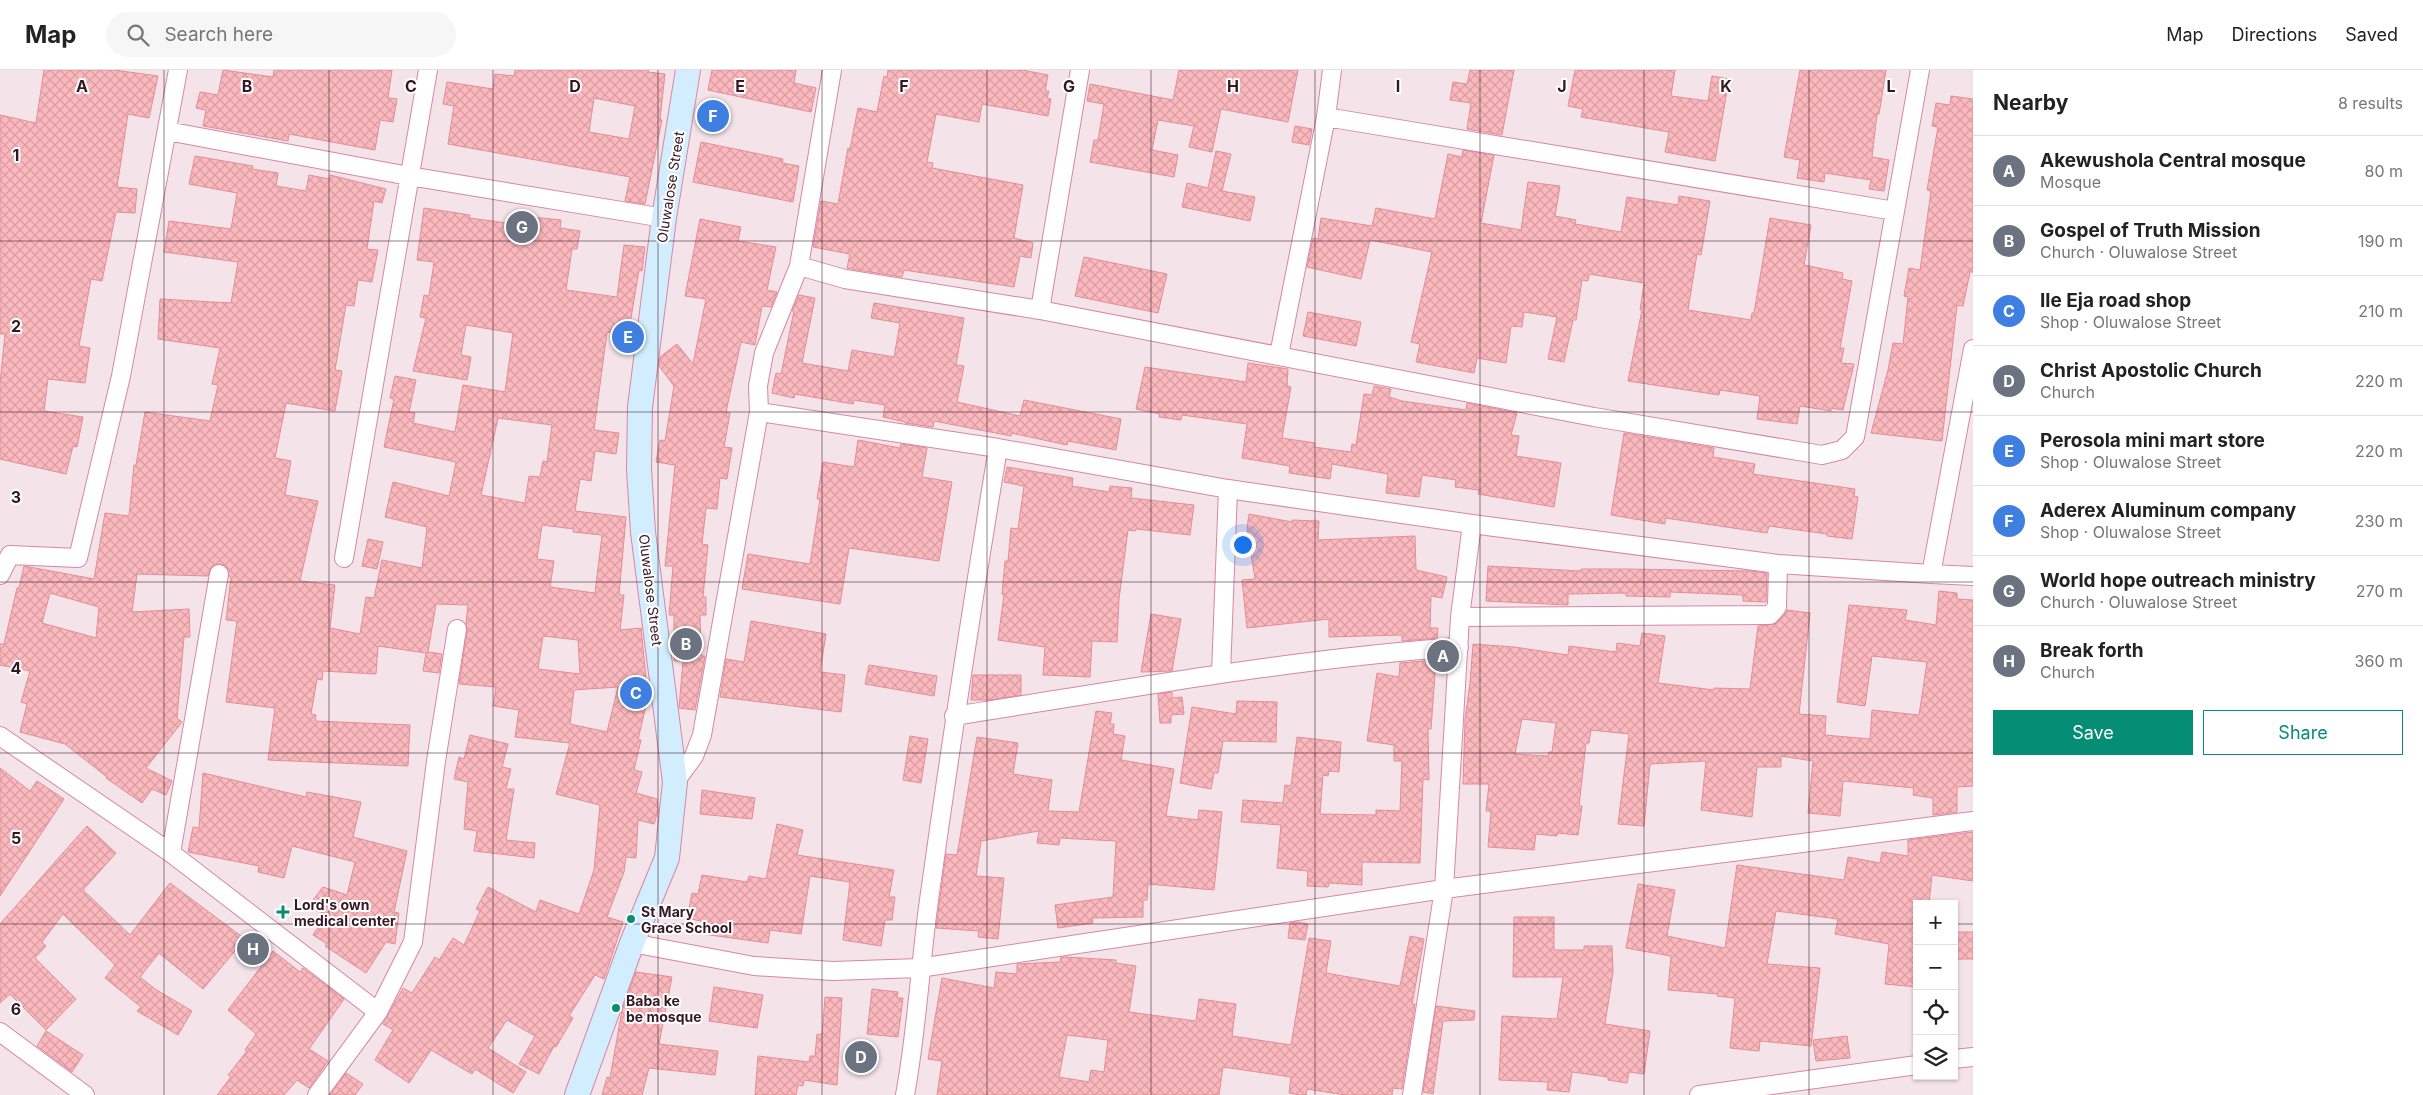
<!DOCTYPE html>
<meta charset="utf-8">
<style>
:root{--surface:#fff;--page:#f6f6f6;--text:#222;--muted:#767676;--line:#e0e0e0;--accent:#058d75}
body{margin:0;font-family:Inter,sans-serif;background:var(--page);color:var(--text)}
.controls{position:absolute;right:15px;bottom:15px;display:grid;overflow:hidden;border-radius:0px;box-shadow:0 1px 4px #0004}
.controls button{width:45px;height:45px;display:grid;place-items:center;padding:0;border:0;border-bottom:1px solid var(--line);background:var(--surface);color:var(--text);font:25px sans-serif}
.you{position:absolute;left:1242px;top:474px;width:18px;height:18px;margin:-12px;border:4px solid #fff;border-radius:50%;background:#1a73e8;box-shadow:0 0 0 8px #1a73e833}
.badge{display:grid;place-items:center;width:32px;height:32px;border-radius:50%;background:var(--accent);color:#fff;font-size:16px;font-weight:700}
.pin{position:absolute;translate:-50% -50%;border:2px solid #fff;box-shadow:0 1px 5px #0006}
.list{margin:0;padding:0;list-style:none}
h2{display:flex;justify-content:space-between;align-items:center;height:65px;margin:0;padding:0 20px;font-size:21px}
h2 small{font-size:16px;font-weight:400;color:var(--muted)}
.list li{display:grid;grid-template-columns:32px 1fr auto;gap:15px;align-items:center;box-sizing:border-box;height:70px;padding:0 20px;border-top:1px solid var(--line)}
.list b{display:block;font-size:19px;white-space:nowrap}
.list p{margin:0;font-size:16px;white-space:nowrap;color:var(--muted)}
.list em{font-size:16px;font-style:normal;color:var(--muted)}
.actions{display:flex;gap:10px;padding:15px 20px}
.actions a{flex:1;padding:11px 0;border:1px solid var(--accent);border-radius:0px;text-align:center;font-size:18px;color:var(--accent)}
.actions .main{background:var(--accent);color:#fff}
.icon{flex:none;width:28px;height:28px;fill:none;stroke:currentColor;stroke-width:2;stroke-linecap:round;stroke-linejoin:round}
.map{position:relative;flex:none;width:1973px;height:1025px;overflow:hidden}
header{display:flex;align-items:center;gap:30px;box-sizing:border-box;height:70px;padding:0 25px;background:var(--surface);border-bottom:1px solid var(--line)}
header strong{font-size:24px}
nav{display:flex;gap:28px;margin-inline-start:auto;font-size:18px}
.search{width:350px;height:45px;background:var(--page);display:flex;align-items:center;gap:12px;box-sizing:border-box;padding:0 18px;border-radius:28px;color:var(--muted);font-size:19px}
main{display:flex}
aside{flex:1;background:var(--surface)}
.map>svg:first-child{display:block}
.building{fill:url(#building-cross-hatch);stroke:#e38e95;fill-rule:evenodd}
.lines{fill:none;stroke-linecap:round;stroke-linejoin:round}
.street-casing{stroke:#d687a6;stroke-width:20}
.secondary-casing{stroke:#d687a6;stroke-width:26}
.street{stroke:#fff;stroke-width:18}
.secondary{stroke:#d2eefe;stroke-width:24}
.grid{fill:none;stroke:#361825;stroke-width:1;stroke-opacity:0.55}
.poi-dot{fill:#058d75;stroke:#fff;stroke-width:2}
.labels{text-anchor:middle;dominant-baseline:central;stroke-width:4;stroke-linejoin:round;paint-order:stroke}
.street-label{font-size:14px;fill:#361825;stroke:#fff}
.poi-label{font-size:14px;font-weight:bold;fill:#361825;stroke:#fff;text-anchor:start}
.grid-label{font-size:16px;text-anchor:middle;font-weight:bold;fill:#361825;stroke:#fff;stroke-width:4;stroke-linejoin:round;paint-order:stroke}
</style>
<header>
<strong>Map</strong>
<div class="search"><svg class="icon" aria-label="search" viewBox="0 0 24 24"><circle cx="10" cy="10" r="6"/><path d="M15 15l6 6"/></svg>Search here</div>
<nav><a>Map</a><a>Directions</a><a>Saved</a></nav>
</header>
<main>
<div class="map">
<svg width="1973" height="1025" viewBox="0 0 1973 1025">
<defs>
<pattern id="building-cross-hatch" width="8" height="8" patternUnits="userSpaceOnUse" patternTransform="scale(1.25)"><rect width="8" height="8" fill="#fbb9be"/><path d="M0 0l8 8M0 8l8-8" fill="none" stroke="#d89ea3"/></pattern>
</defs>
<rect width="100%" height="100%" fill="#f4e3e9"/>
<!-- building -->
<path class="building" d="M44,0h70l44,6 -9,42 -21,-4 -11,73 20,2 -2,24 -19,-1 -14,69 -11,-2 -12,67 11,2 -5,35 -37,-4 -4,32 39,6 -6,30 -4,-1 -7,28 -66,-15v-76l5,-49h-5v-219l36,8z
M223,0l50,7 1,-7h118l-4,28 9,1 -4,23 -13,-2 -5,30 -86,-16 -1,7 -85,-15 3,-16 -10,-2 4,-16 18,3z
M515,0h134l-1,2 17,2 -5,45 2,1 -17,84 -20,-3 5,-24 -182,-33 6,-38 -11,-2 4,-22 46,7 2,-15 19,2zM594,28l41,8 -6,33 -40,-7z
M712,0h84l-2,13 22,5 -5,24 -103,-22z
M888,0h134l26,5 -3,16h4l-2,7 4,1 -3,17 -66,-12 -3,18 -43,-8 -9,48 6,1 -1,5 91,17 -9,53 19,5 -2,15 -11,-2 -6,31 -110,-17 -2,7 -38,-6 -17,-3 3,-14 -37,-7 8,-46 17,3 10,-56 2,1 8,-41 19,4 7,-36 3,1z
M1179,0h119l-10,52 -67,-13 -9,43 -23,-5 5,-21 -36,-6 -6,30 26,5 -4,22 -84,-15 4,-22h4l6,-36 -17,-3 3,-17 83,16z
M1470,0h44l-12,65 -35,-6 4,-26 -21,-3 3,-18 14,2z
M1575,0h100l-4,26 37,5 4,-25 17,3 -14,82 -50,-9 4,-20 -88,-15 2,-8 -15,-3z
M1800,0h86l-7,44h-2l-5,43 17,3 -5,31 -15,-2 2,-9 -46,-7 -1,9 -27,-4 3,-18 -16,-3z
M1951,26l22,3v173h-3l-7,34 -6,-1 -15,136 -71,-8 17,-63 5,-27 10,1 5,-47 -4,-1 5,-28 11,2 11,-79 -4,-1 11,-63 -6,-1 4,-23 14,2z
M1295,56l17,3 -3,16 -17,-3z
M701,72l82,17 -1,4 17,3 -6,36 -100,-20z
M1463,80l31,5 -13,68 40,7 7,-48 32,4 -5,30 21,4 -1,4 46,8 6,-35 51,8 1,-9 31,5 -9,54 -4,-1 -9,56 63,10 1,-7h2l16,-95 41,7 -7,40 39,8 -1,6 10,2 -12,67h4l-3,15 13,1 -11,46 -12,-2v3l-31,-5 -3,18 -40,-5 3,-23 -40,-6 -1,5 -91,-14 14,-71h-2l4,-27 -55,-9 -1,7 -6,-1 -6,40h-3l-9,42 -16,-3 9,-42 -33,-5 -2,15 -11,-1 -5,37 -29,-5 -3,15 -58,-11 4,-18 -9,-2 21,-90 -62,-12 -9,39 -54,-12 6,-29 5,1 3,-21 51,8 4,-18 59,11 13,-65 14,3z
M1216,81l15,3 -9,37 33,6 -5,24 -68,-14 5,-24 21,5z
M195,86l58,10 -1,3 26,4 -2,13 30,5 3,-16 20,4 1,-4 56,14 -4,14 -8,-2 -7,48 11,1 -6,32 -14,-2 -4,26 -8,-1 -11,65 7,1 -7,40 -49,-8 -11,55 16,3 -6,34 33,6 -18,80 35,4 -5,43 30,6 6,-37 8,1 8,-38 40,8 5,-41 -42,-10 8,-35 56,14 7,-34 -72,-15 10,-48 -4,-1 5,-22 21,4 -7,32 6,1 -2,10 42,9 8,-47 42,7 8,-59 -47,-8 -5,30 10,2 -4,23 -54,-9 13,-53 -6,-1 4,-22 5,1 5,-34 -17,-2 7,-52 46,7 -1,3 61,8 1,-9 30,3 -1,8 20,3 -3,18h-5l-6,41 51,7 7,-52 21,2 -3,24 -3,-1 -11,66 -21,-4 -13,98 25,3 -3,21 -21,-3 -4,30 -11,-2 -5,32 51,6 -7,78h5l-4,35 21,-2 7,69 -10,43h3l-7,30 8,2 -6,21 21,6 1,12 -4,13 -16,-4 -2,38 -10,-1 -2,15 -17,45 16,5 -19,57 -9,-4 -26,41 4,2 -17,29 -2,-1 -15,28 -20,-10 16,-28 -28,-16 -19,28 38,24 -13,21 -38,-24 -3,5 -41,-24 -22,33 -34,-23 18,-30 -10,-6 20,-36 9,5 23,-36 4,3 14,-22 11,7 16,-34 -4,-2 12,-22 48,25 4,-12 39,14 15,-44 6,-65 -44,-11 14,-51 -55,-6 4,-27 -26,-4 3,-19 -37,-3 8,-53 -1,-8 2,-18 -32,-1 -8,48 14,2 -3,19 -16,-2 3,-18 -48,-7 -2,28 -53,-3 -1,9 -5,-1 -6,35 5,1 -1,6 95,4 -2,41 -140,-6 7,-52 -49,-6 11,-81 -11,-1 5,-43 -2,-1 -3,-10 -6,-2 -9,3 -3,9 -71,-2 -5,38 57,-3 1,28h-6l-7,81 5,4 -36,46 26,13 -6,14 -14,-6 -10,14 -36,-25 1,-1 -42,-33 -45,-12 7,-28 -6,-2 9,-31 -30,-6v-21h4l13,-56h2l5,-22 70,13 11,-66 24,3 5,-51h2l9,-53 65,9 8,-36 -6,-1 8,-36 -62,-9 2,-40 71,4 7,-41 -74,-10 5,-31 62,8 6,-36 -48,-9zM498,348l54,7 -5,37 -4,-1 -3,16 -11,-1 -4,27 -44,-8zM542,455l32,4 -1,3 29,3 -7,58 -45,-6 4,-26 -17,-2zM50,523l49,14 -3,31 -54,-15zM543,566l35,4 2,34 -42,-5zM618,617l-11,45 -37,-8 4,-34z
M700,149l41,8 -3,14 38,6 -9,43 10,2 -6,15 -9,-1 -7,39 -14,-3 -15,70 4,1 -6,34 8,1 -5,31 -7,-1 -3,31 -11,-1 -4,36 6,1 -5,52h3v18h-6l1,41h4l-10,54 -16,-2 4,-47h-9v-46h-5l4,-49h-8l10,-101 -19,-3 4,-22 5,1 9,-55 -15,-20 1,-9 17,-13 16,20 13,-65 -21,-3z
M1084,187l83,17 -9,39 -83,-17z
M799,225l16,3 -13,65 46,8 4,-21 42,7 6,-34 -29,-5 3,-15 90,15 -8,47 8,1 -7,36 63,14 4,-16 97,19 -5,31 -48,-9 -1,4 -56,-12v3l-77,-15 -1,6 -28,-4v-1l-22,-5 2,-12 -31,-5 -1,4 -58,-10 -1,4 -22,-5 4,-20 5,1 13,-63h-2z
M1308,242l53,10 -5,24 -53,-10z
M1248,293l40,6 -1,17 4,1 -9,51 33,5 -1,4 37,5 1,-8 4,1 8,-51 8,1 2,-9 17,3 -2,8 13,4 64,9 1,-7 50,10 -6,22 8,1 -3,20 45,7 -7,44 -76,-13 1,-4 -24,-3 1,-7 -34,-5 -3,22 -33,-4 2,-19 -56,-10 -2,15 -41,-6 1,-7 -48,-8 5,-34 -65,-9 -1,5 -22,-3 1,-3 -24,-5 9,-42 101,15z
M1624,363l90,15 -1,9 42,7 -2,10 102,15 -1,7 4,1 -6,42 -25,-3v-2l-58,-8 -2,7 -102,-15v6l-54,-9z
M858,370l42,8 1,-4 26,4 -5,29 30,5 -13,79 -90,-13 -9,56 -98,-15 6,-35 62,10 10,-65h-3l6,-37 31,5z
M1007,397l66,11 -1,8 37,6 1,-6 22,2 -1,10 63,7 -4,30 -54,-6 -1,2 -7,-1 -9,69 -2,43 -25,-1 -2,36 -47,-2 2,-28 -47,-7 6,-45 -2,-1 3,-33h3l3,-33 7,1 6,-43 -20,-4z
M1249,444l43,8v-2l27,1 -1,19 97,-4 1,34 31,7 -5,21 -11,-2 -1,32h8l-1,10 -35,3v-6l-73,2v-18l-82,9 -5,-48 13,-1 -8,-51z
M368,469l15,3 -6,27 -15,-3z
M1488,496l93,5v-2h44l125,2 17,2 -1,29 -23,-1v-6l-73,-3v5l-44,-1v-3l-58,1v11l-82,-4z
M1939,521l18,2v6l16,1v186l-16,1v25l-24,3v-17l-20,-3 1,-7 -71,-7 -3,35 -32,-3 5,-52 -32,-5v11h-24l-5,50 -51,-7 5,-49 -56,3 -6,62 -26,-2 11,-90 -38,-4 -2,13h-3l-7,63h3l-4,29 -21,-2v3l-21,-2 -2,16 -46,-3 3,-36h-5l3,-27h-26l2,-65 5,-36 3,-39 41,3 54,8 1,-9 47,6 1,-9 23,3 2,-13 23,3 -7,47 56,7v-2l36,1 8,-63 17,-2 12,-14 23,3 -11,101 27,2 -1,19 45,4 2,-29 47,5 8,-53 -55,-6 -7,50 -28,-4 12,-97 58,5 -2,10 31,5zM1522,649l34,4 -4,29h-3l-1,4 -33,-2z
M1151,544l30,5 -9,52 -31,1z
M751,551l75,13 -6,38 25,3 -4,37 -121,-15 6,-38 18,3z
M1436,590l-5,69h-3l1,51 -6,-1 -3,84 -58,-1v23l-33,-2 -1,4 -21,-1 1,-15 -31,-3 4,-43 -40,-3 2,-22 40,3 2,-18 6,1 6,-49 44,5 -2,30 -10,-1 -1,5 -5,-1 -3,39 56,1v-5l24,1 2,-50h-8v-16l-27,-4 10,-68 22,4 1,-14z
M869,595l68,11 -3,20 -69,-12z
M973,605h48v20l-31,5h-19z
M1172,622v6l10,-1 2,17 -13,1v8h-11l-2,-29z
M1237,631l40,1 -1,40 -53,-1 -5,32h-4l-3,16 -31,-6 12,-76 44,7z
M1096,641l16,2 -2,11h4l-1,10 12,2 -4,24 53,9 -8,47 32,4 1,-10 23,2 -8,78 -66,-6 -1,16h-4v17l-51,1 1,5 -35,5 -3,-23 58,-8 3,-56 -56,-3 -1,7 -22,-2 2,-12 -58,10 -5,35 28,2 -6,61 -20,-2 1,-6 -43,-3 10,-74 11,1 20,-118 41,6 -5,31 39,6 -4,31 31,1z
M470,665l38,9 -6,23 9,2 -5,20h8l-8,51 29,3 -1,15 -60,-7 3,-20 -13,-2 4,-47 -14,-3 5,-22 5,2z
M910,666l18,3 -7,44 -18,-3z
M0,698l30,23 7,-10 27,18 -64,97z
M203,703l103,24 1,-5 54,10 -8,35 54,14 -13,61 5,1 -4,31 -9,-2 -20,31 -41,-27 2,-2 -14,-9 14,-21 -20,-6 16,-21 24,8 8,-33 -63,-16 -8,32 -26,-6 1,-6 -71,-14 5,-25 6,1z
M702,720l53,8 -3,21 -52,-5z
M777,754l26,6 -6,25 97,15 -5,27h6l-3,23h-7l-4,26 -38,-6 7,-58 -40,-6 -9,58 -31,-4 -2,13 -65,-9 2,-12 -18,-4 5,-25 6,1 4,-19 45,7 2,-6 17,3z
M87,756l29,27 -33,37 47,45 40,-52 75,56 -42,50 -44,-36 -19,24 15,12 37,22 -14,24 -41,-24 4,-4 -36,-29 10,-13 -52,-51 -21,28 4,4 -11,12 41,41 -30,31 -36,-36 -10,9v-79z
M1973,762v49l-41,-6 -3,29h-12v83l-32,-3 4,-40 -54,-10 3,-15 -62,-8 -9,53 53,4 -9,78 -51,-5 -1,10 -29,-3 5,-50 -18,-2 1,-2 -50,-4 3,-34 -45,-8 12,-64 37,6 -8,46 58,12 12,-83 107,15 4,-23 32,6 2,-11 26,4v-16z
M1514,847h40v33h30v-4h28l1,26 -8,52 45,7 -6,43 -15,-2 -2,11 -19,-3v-3l-36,-5 -3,20 -22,-2 1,-8 -49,-2 3,-64 55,3 6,-42h-50z
M1297,852l11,2 -3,16 -17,-2 2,-15z
M1954,862h19v27h-19z
M1410,866l14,3 -12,65h3l-13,85 -9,-1 -1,7h-47l-38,-6 -1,6h-6l-11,-2 2,-16 -68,-10 -4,28h-282l5,-34 -14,-2 14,-81 52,10 2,-16 21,2v-10l43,-2 1,-5h5l50,3v3l20,3 -7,46 67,9 3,-22 37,5 -4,32 59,9 18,-107 22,3 -5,32 74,13zM1067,965l41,5 -4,32 -13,-2 -2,12 -30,-5z
M273,881l27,21 3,-4 41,31 -35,50 19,12 -19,27 -12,-8 -13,15h-67l14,-18 -3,-2 19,-24 -2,-1 11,-16 -28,-24z
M636,902l36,5 -13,67 59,7 -3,24 -66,-7 -7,27h-40l5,-18 3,1 12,-68z
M714,917l49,8 -6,33 -48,-7z
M872,919l26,3 -1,6h6l-5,39 -31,-3z
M825,927l17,1 -5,87 -33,-5 -1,6 -5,-1 -2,10h-41l3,-39 51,6 1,-6h5l2,-22 5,1z
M1436,936l39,5 -1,9 -31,1 -10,73 -10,-2z
M46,961l37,24 -11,17 -35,-26z
M1847,966l3,22 -34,3 -3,-21z
M346,1003l17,11 -8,11h-25z"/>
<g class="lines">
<!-- street casing -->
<g class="street-casing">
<path id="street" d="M1326,47l569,94
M167,61l242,45 255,42
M799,196l46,13 195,31 554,107 228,38 20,-5 13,-13 65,-367
M1040,240l40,-240
M1279,285l47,-238 6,-47
M759,342l239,36 230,41 244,35 306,40 153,10 42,-225
M344,488l84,-488
M1931,504l42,2
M0,505l10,-20 68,3 43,-182 57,-306
M1460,547l310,-2 7,-8 1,-43
M1221,604l7,-185
M954,646c168,-26 335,-57 505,-69
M0,666l171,117 207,159
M675,712l19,-26 8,-21 57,-323 -1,-26 6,-33 35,-87 33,-196
M171,783l48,-279
M632,873l122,23 79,5 86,-3 525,-79 529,-68
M0,962l85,63
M1954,989l19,-2
M317,1025l61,-83 35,-70 23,-181 21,-132
M905,1025c12,-64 15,-130 24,-195 21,-151 44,-301 69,-452
M1412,1025l32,-206 16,-272 12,-93
M1699,1025l218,-30"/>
</g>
<!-- secondary casing -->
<g class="secondary-casing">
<path id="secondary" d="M577,1025l55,-152 35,-85 8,-76 -32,-250 -4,-63 1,-62 24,-189 24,-148"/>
</g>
<!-- street -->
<use href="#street" class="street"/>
<!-- secondary -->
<use href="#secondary" class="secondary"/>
</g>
<!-- grid -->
<path class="grid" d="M164,0v1025M329,0v1025M493,0v1025M658,0v1025M822,0v1025M987,0v1025M1151,0v1025M1315,0v1025M1480,0v1025M1644,0v1025M1809,0v1025M0,171h1973M0,342h1973M0,512h1973M0,683h1973M0,854h1917M1954,854h19"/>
<!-- markers -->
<g class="poi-dot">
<path d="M280.5 834.5h5v5h5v5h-5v5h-5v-5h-5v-5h5z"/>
<circle cx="631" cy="849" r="5"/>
<circle cx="616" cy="938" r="5"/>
</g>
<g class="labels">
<!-- street labels -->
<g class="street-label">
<text transform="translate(670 117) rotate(-81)">Oluwalose Street</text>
<text transform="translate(651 520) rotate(83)">Oluwalose Street</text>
</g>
<!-- poi labels -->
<g class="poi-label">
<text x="294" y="834">Lord's own<tspan x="294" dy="16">medical center</tspan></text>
<text x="641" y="841">St Mary<tspan x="641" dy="16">Grace School</tspan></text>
<text x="626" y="930">Baba ke<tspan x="626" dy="16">be mosque</tspan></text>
</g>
</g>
<g class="grid-label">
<text x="82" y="22">A</text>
<text x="247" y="22">B</text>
<text x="411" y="22">C</text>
<text x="575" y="22">D</text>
<text x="740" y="22">E</text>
<text x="904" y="22">F</text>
<text x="1069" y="22">G</text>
<text x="1233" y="22">H</text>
<text x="1398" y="22">I</text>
<text x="1562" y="22">J</text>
<text x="1726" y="22">K</text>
<text x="1891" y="22">L</text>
<text x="16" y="91">1</text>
<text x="16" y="262">2</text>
<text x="16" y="433">3</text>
<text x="16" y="604">4</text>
<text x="16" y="774">5</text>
<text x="16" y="945">6</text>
</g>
</svg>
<div class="controls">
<button>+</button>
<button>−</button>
<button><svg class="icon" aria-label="locate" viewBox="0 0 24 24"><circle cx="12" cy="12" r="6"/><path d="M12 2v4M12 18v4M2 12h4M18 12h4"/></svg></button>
<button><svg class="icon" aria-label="layers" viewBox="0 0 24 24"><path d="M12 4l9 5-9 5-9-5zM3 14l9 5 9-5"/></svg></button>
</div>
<div class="you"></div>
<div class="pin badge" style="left:1443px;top:586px;background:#6b7280">A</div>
<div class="pin badge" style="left:686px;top:574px;background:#6b7280">B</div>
<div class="pin badge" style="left:636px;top:623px;background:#3f7fe0">C</div>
<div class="pin badge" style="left:861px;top:987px;background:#6b7280">D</div>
<div class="pin badge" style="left:628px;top:267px;background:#3f7fe0">E</div>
<div class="pin badge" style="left:713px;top:46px;background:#3f7fe0">F</div>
<div class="pin badge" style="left:522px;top:157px;background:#6b7280">G</div>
<div class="pin badge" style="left:253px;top:879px;background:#6b7280">H</div>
</div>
<aside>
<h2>Nearby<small>8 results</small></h2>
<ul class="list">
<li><span class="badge" style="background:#6b7280">A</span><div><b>Akewushola Central mosque</b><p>Mosque</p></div><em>80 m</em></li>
<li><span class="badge" style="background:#6b7280">B</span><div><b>Gospel of Truth Mission</b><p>Church · Oluwalose Street</p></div><em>190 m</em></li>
<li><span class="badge" style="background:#3f7fe0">C</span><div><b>Ile Eja road shop</b><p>Shop · Oluwalose Street</p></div><em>210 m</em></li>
<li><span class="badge" style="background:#6b7280">D</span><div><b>Christ Apostolic Church</b><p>Church</p></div><em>220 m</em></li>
<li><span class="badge" style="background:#3f7fe0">E</span><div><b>Perosola mini mart store</b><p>Shop · Oluwalose Street</p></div><em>220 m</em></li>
<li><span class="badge" style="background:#3f7fe0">F</span><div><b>Aderex Aluminum company</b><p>Shop · Oluwalose Street</p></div><em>230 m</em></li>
<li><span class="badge" style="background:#6b7280">G</span><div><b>World hope outreach ministry</b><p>Church · Oluwalose Street</p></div><em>270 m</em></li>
<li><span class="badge" style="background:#6b7280">H</span><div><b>Break forth</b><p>Church</p></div><em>360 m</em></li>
</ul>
<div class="actions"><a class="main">Save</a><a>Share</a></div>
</aside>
</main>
